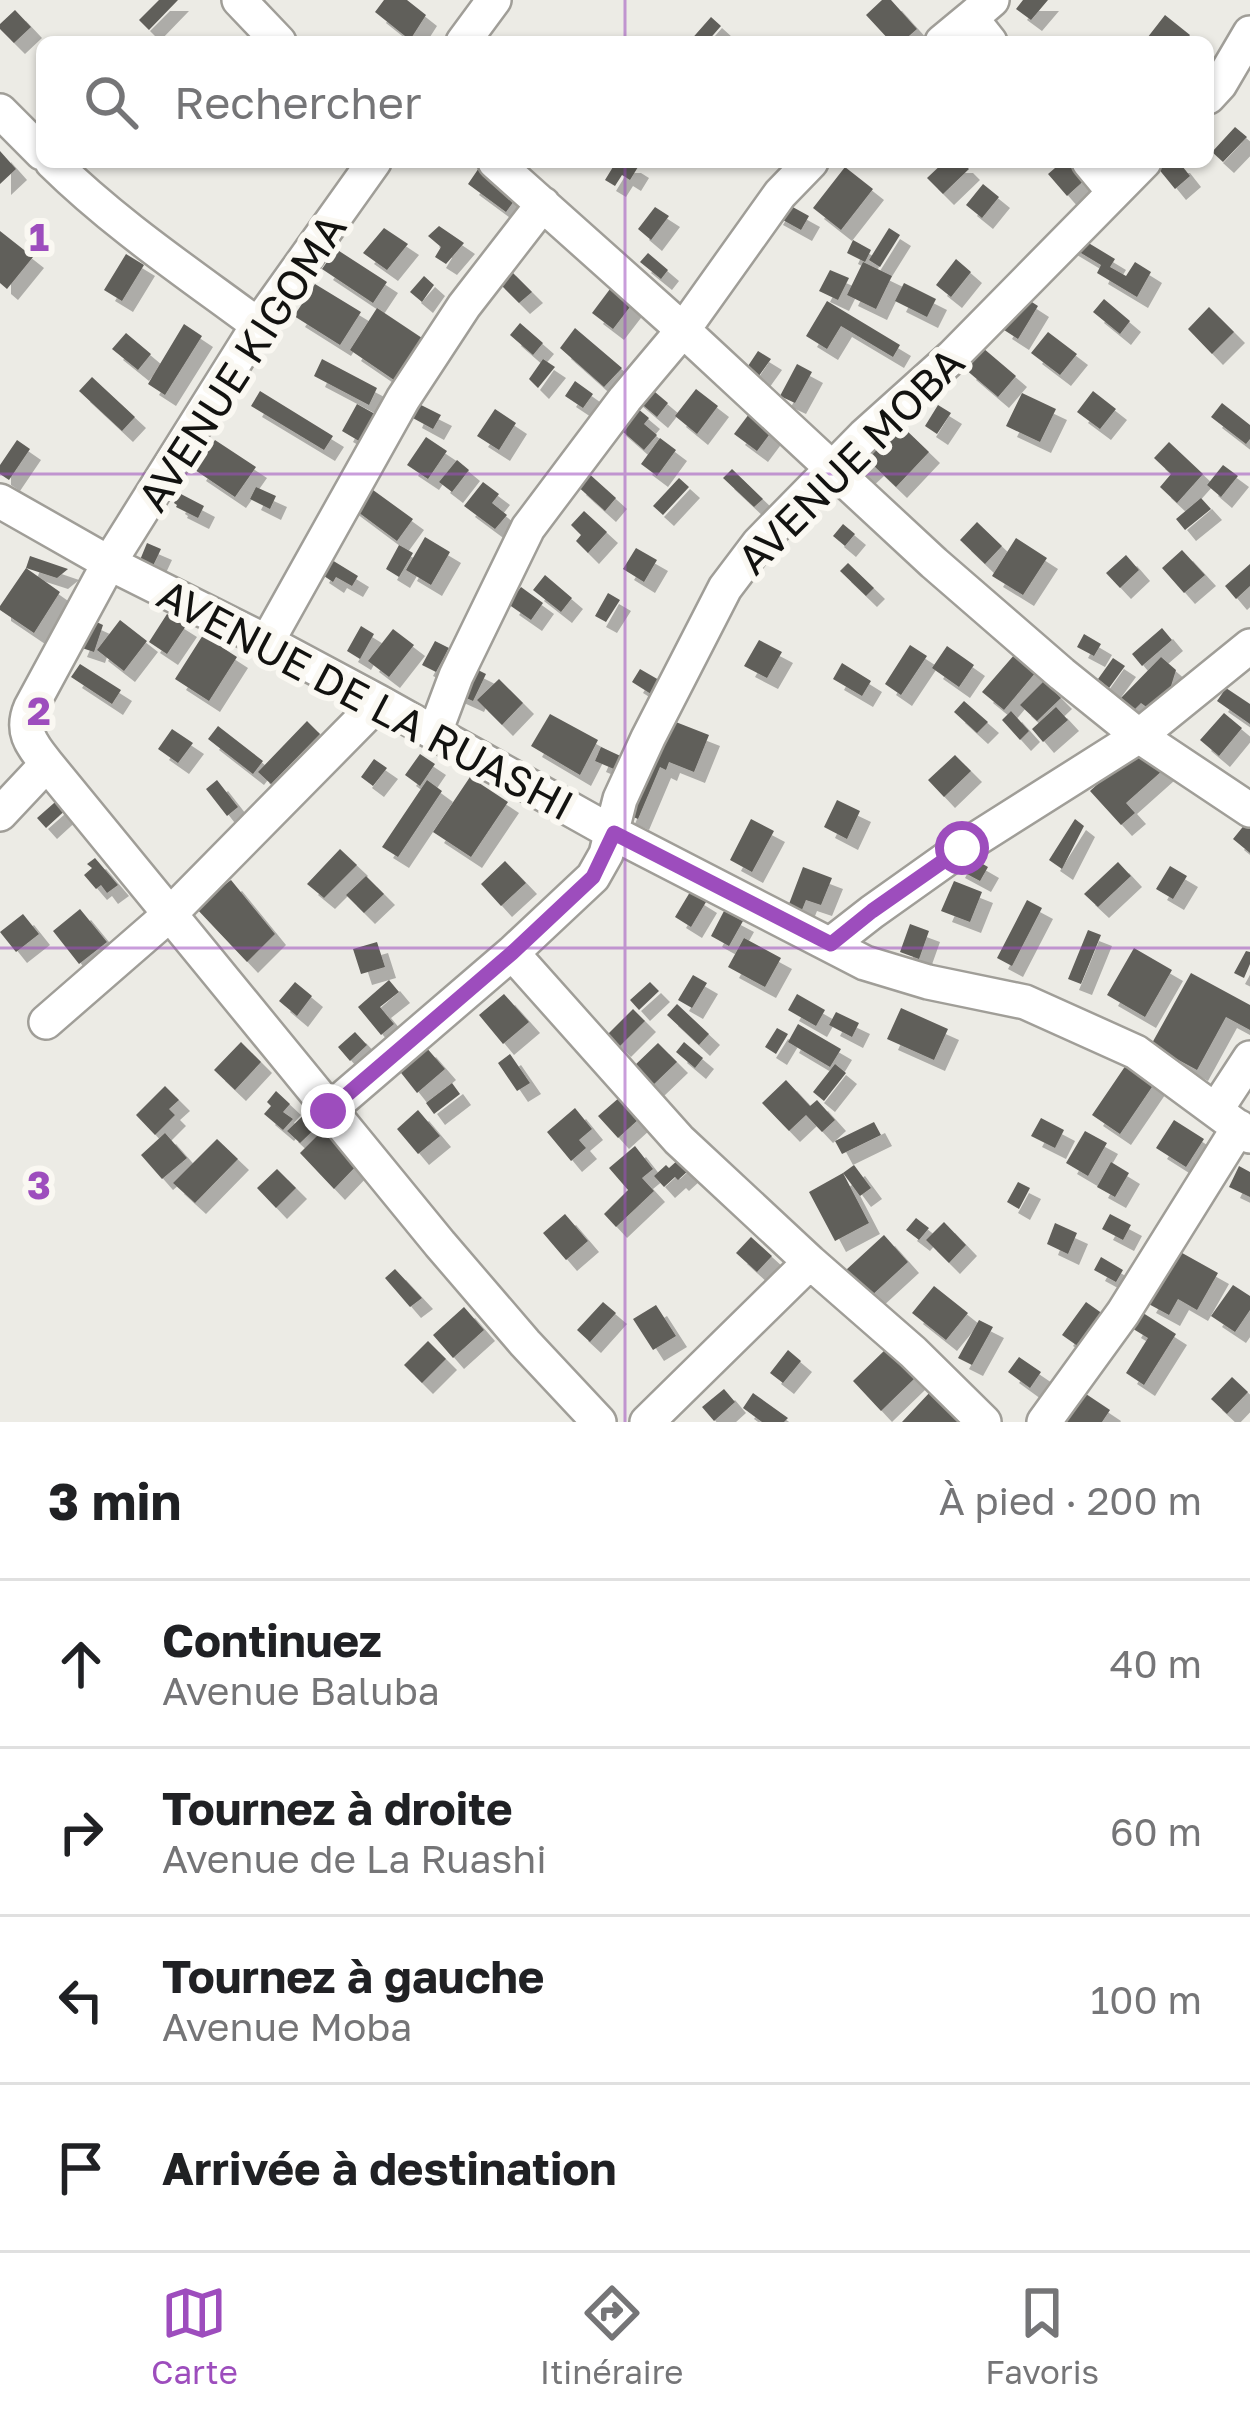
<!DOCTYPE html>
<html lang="fr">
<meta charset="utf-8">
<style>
:root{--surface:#fff;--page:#f2f2f2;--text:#202124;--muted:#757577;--line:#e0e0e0;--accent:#9d4dbd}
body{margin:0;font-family:"Golos Text",sans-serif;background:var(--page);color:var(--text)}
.stop{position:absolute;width:36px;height:36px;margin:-27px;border:9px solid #9d4dbd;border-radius:50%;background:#fff}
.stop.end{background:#9d4dbd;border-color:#fff;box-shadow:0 3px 12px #0008}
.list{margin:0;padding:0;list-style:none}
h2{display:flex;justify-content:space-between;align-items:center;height:156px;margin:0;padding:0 48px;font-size:51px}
h2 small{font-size:39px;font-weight:400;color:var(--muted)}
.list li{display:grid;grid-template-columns:78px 1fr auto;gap:36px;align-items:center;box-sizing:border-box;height:168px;padding:0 48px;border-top:3px solid var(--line)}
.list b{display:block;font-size:45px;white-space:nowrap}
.list p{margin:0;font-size:39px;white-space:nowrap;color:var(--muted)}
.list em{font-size:39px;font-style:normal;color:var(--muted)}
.icon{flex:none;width:66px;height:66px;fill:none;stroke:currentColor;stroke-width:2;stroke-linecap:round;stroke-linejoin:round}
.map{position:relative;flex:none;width:1250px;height:1422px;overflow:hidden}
.search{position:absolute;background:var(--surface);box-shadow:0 3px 9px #0004;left:36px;right:36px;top:36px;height:132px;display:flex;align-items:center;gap:30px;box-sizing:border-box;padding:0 42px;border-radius:18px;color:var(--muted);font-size:45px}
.sheet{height:828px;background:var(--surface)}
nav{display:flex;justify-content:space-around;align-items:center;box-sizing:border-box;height:168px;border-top:3px solid var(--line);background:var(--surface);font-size:33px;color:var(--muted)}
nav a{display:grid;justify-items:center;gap:6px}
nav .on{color:var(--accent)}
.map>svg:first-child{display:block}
.building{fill:#615f5a;filter:url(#shadow)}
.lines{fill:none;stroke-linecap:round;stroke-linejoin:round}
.minor-casing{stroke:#a09e98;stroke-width:38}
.minor{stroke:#fff;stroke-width:33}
.route{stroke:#9d4dbd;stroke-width:15}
.grid{fill:none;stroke:#9d4dbd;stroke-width:3;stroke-opacity:0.55}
.labels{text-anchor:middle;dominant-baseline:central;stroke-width:12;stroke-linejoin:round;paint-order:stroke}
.street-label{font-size:42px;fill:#121210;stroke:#faf8f2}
.grid-label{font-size:39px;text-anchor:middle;font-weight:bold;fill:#9d4dbd;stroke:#faf8f2;stroke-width:12;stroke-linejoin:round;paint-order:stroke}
</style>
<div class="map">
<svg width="1250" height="1422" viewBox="0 0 1250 1422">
<defs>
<filter id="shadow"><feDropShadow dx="11" dy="11" stdDeviation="0" flood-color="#0004"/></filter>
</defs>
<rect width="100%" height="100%" fill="#ecebe5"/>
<!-- building -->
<path class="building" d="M159,0h19l-29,30 -10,-10z
M384,0h23l19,15 -16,25 -35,-28z
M882,0h9l26,29 -15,13h-11l-25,-27z
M1023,0h25l-17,20 -15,-11z
M15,10l16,17 -17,16 -14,-14v-5z
M1165,15l25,20 -5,7h-41z
M711,17l10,9 -14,16h-18z
M1235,127l12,10 -24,25 -11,-10z
M0,151l16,18 -16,15z
M483,162l39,28 -16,22 -38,-28z
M616,162h14l8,5 -8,13 -8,-5 -7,11 -10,-6z
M944,162h18l7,7 -26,25 -16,-16z
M1062,162h15l12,14 -22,20 -19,-22z
M1153,162h26l11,14 -15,13z
M845,167l28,22 -32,41 -28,-22z
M983,184l16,13 -17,21 -16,-13z
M780,200l29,16 -8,14 -29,-16z
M655,207l14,9 -18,24 -13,-11z
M439,226l25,17 -18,21 -11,-7 6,-10 -13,-11z
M384,228l24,16 -21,26 -24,-17z
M889,228l11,7 -20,32 -11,-7z
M0,231l33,26 -26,32 -7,-6z
M1072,233l43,26 -5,8 16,9 9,-14 16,10 -14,25 -40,-24 4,-8 -35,-21z
M853,240l18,10 -6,12 -18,-9z
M336,249l51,33 -14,21 -51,-34z
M648,253l20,17 -7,9 -21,-17z
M126,254l18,11 -22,36 -18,-11z
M956,259l15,13 -20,25 -15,-12z
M863,262l29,14 -16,33 -29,-14z
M505,265l27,27 -13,11 -25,-25z
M830,270l19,8 -11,22 -19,-9z
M424,276l10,9 -12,17 -12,-10z
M904,283l32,16 -9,18 -32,-16z
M315,284l46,28 -21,33 -46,-29z
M613,285l20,18 -20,26 -21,-16z
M1021,295l17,11 -20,33 -17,-11z
M1104,299l26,22 -10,13 -27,-22z
M827,301l73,44 -7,12 -52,-31 -14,23 -21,-13z
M1209,307l25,25 -22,22 -24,-25z
M377,308l45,30 -28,42 -44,-30z
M520,323l23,20 -10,12 -23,-20z
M184,324l18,12 -37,59 -17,-11z
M575,328l47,40 -18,19 -44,-39z
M1048,332l29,22 -17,21 -29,-22z
M126,333l25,21 -13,16 -26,-21z
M983,348l33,28 -18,21 -33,-28z
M758,351l13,8 -15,21 -12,-8z
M322,359l55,29 -8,17 -55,-29z
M543,359l12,8 -17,21 -9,-9z
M797,364l15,8 -17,31 -15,-7z
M92,377l43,40 -13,14 -43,-40z
M575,381l18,13 -10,14 -18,-12z
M642,381l26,22 -11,14 -26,-22z
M696,389l22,17 -21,28 -22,-18z
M260,391l73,45 -9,14 -73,-44z
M1093,391l23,18 -16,20 -23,-17z
M1022,393l34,16 -16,33 -34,-16z
M417,403l24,12 -8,14 -22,-12z
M631,403l18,15 -5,6 13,11 -13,15 -30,-26z
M1222,403l28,22v14l-4,5 -35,-27z
M357,404l18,10 -16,27 -17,-10z
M938,405l13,8 -14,21 -12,-8z
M495,409l21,14 -17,27 -22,-14z
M752,410l23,17 -18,24 -23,-17z
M880,427l12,11 11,-11 26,25 -33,35 -23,-22 -14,13 -15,-14z
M426,437l21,14 -19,28 -21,-14z
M660,438l16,12 -19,26 -16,-12z
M17,440l13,9 -21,31 -9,-6v-9z
M215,440l41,27 -21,30 -40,-27z
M1169,442l34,32 -26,29 -17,-16 11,-13 -17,-16z
M457,460l12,10 -17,22 -13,-10z
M1223,465l15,11 -17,21 -14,-12z
M732,469l31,30 -9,8 -31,-29z
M586,471l30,27 -11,13 -30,-27z
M679,478l10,9 -26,28 -10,-9z
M362,482l51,37 -16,22 -51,-38z
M483,482l16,12 -7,9 15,12 -12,14 -31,-23z
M256,487l20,9 -6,13 -20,-10z
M179,493l25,13 -6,12 -22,-11 1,-2 -3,-2z
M1201,498l10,11 -26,21 -9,-11z
M584,511l23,21 -19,21 -12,-12 5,-6 -10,-10z
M977,522l25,24 -17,18 -25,-24z
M843,524l12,10 -10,12 -12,-10z
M425,537l25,15 -19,33 -25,-15z
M1016,538l31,20 -24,37 -31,-19z
M147,543l14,6 -8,17 -13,-6z
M399,545l14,8 -14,24 -13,-8z
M636,548l21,12 -13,22 -21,-13z
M1182,550l23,25 -21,18 -22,-25z
M1126,555l13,15 -19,18 -14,-15z
M30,556l38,13 -11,9 -31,-10 34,24 -26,41 -34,-23v-4l26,-38z
M327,557l31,19 -6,10 -16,-9 -3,5 -15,-10z
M848,563l26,25 -8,8 -26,-25z
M1250,564v22l-14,13 -11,-13z
M545,575l27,23 -11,14 -28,-22z
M521,587l22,16 -12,17 -23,-16z
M608,593l12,7 -14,22 -11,-6z
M167,614l19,12 -19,28 -18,-12z
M88,618l15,7 -9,27 -18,-6z
M120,620l27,21 -23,30 -27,-21z
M361,626l13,8 -14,25 -13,-8z
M1162,628l10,12 -30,26 -10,-12z
M393,629l21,16 -25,32 -21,-16z
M1084,634l17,10 -7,12 -17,-9z
M203,635l34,22 -28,44 -34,-22z
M759,640l23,12 -15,26 -23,-12z
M435,641l14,7 -13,24 -14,-7z
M910,645l17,11 -26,39 -16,-11z
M947,646l27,19 -15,22 -27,-19z
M1015,654l21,18 -32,38 -22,-18z
M1161,657l15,13 -10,32 -14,9 -11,-8 -9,9 -12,-13z
M1113,658l12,8 -16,22 -11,-9z
M842,663l29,18 -9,15 -29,-17z
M80,664l41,26 -9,14 -41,-27z
M466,664l20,10 -13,27 -20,-9z
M640,669l19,11 -8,14 -19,-12z
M499,679l24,24 -21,22 -25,-25z
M1044,681l17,17 -24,23 -17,-16z
M1226,688l24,16v20l-33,-23z
M964,701l24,21 -11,11 -23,-21z
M1056,707l12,13 -25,22 -11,-13z
M1011,711l18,20 -9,9 -18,-20z
M1224,713l18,15 -23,28 -19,-16z
M550,714l48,26 -18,35 -49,-29z
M663,717l46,18 -15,37 -25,-10 -3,8 -6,-3 -22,52 -14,-6z
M307,721l13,13 -49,50 -13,-12z
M218,726l45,35 -10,13 -45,-35z
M172,729l21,14 -15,20 -20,-14z
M1141,745l22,25 -37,33 9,10 -14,12 -31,-34z
M601,747l26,12 -6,13 -26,-11z
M420,754l15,10 -15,22 -15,-11z
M955,755l16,16 -27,26 -16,-17z
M374,759l13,9 -14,18 -12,-9z
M470,777l38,25 -37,55 -38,-25z
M217,780l21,27 -11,9 -21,-27z
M427,780l15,11 -44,66 -16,-10z
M62,796l8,10 -24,22 -9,-10z
M837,800l23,11 -13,28 -23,-12z
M1250,818v35l-17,-14z
M751,819l23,12 -22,41 -22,-12z
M1075,819l9,7 -22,43 -13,-9z
M340,849l17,16 -33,33 -17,-14z
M962,852l26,15 -8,14 -26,-14z
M95,858l23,27 -11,8 -6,-8 -5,4 -12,-14 8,-7 -5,-4z
M505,861l21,22 -25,23 -20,-22z
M1118,862l13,14 -33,31 -14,-13z
M1170,866l17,10 -14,23 -17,-10z
M803,867l29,11 -11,27 -15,-5 -4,10 -13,-6z
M366,876l18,18 -20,19 -18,-18z
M231,880l44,54 -28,28 -52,-55z
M954,881l28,11 -12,30 -29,-11z
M690,892l16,10 -15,25 -16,-10z
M1027,900l15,8 -30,58 -15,-8z
M80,909l27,33 -28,22 -26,-33z
M724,911l19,10 -14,25 -18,-10z
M23,914l16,20 -23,18 -16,-20z
M910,924l19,7 -10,28 -19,-7z
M1088,930l13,5 -20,49 -13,-5z
M744,938l37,20 -16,29 -37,-20z
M377,942l8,25 -24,7 -8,-25z
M1134,948l38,22 -27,47 -38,-22z
M1246,951l4,1v12l-6,14 -10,-5z
M1191,973l59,32v25l-24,-13 -29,53 -46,-25z
M693,975l14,8 -15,25 -14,-8z
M389,980l10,12 -19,15 14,17 -13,11 -23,-28z
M295,982l17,14 -15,20 -18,-15z
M650,982l9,9 -20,19 -9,-10z
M504,994l25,28 -26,22 -24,-29z
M797,994l28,16 -9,16 -28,-16z
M677,1004l32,30 -10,11 -32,-30z
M901,1008l47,21 -14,31 -47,-21z
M633,1009l12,12 -25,25 -12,-12z
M836,1012l23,11 -7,14 -23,-12z
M798,1024l43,25 -11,18 -42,-25z
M777,1028l11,6 -12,20 -11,-7z
M355,1032l12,13 -17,16 -12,-14z
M241,1042l20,20 -26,28 -21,-20z
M684,1042l19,16 -8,10 -19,-16z
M658,1043l19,19 -25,24 -19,-19z
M425,1046l20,23 -28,24 -19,-24z
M510,1054l20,29 -13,8 -19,-28z
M835,1064l11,9 -22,28 -11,-9z
M1126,1065l28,19 -34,50 -28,-19z
M786,1080l24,26 7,-6 18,20 -13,12 -16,-17 -17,16 -27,-28z
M452,1083l8,11 -26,20 -8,-11z
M165,1086l14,14 -10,9 6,6 -20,20 -19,-20z
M276,1091l14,13 -7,8 10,7 -10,11 -19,-16 7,-8 -4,-4z
M620,1097l19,22 -21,19 -20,-22z
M575,1108l17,21 -13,11 7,8 -15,13 -24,-29z
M310,1109l12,13 -22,21 -13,-12z
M418,1110l22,26 -22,18 -21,-25z
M1041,1118l23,12 -9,18 -24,-12z
M1174,1120l30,19 -18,28 -30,-19z
M874,1122l7,13 -39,19 -7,-13z
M326,1127l34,35 -26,27 -34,-36z
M1085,1131l22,12 -19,33 -22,-13z
M165,1133l22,25 -25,21 -21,-24z
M217,1139l21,20 -43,44 -22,-20z
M635,1146l18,23 -11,9 12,13 -38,36 -12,-13 24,-24 -19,-22z
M679,1159l10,11 -11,10 -3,-3 -11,10 -10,-11 12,-11 3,3z
M1111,1162l18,11 -14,24 -18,-10z
M854,1165l17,23 -11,8 -17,-23z
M1239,1166l11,6v25l-21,-10z
M277,1169l19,19 -20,20 -19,-20z
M843,1173l26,50 -34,18 -26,-49z
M1018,1182l12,6 -11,21 -12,-7z
M565,1214l23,27 -22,19 -23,-27z
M1110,1214l21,11 -8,15 -21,-11z
M916,1218l13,10 -10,12 -13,-10z
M944,1222l22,23 -17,18 -23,-23z
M1055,1223l22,10 -9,21 -21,-10z
M884,1235l24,27 -38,35 -24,-27z
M751,1237l21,19 -15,16 -21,-19z
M1175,1249l43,24 -21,37 -19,-11 -9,16 -24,-13z
M1101,1257l22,13 -7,12 -22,-12z
M395,1269l27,29 -12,9 -25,-29z
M1233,1285l17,11v14l-15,22 -24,-16z
M934,1286l34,27 -22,27 -34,-27z
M603,1302l13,11 -26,29 -13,-12z
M1086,1302l17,12 -24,33 -17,-12z
M656,1305l20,31 -23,14 -20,-31z
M464,1307l20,23 -31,28 -20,-23z
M1140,1311l36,23 -32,51 -18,-12 22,-35 -18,-11z
M979,1320l14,7 -21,38 -14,-7z
M428,1341l18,18 -24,24 -18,-18z
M887,1348l28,30 -34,33 -28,-30z
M788,1350l13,11 -18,22 -13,-10z
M1019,1357l22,15 -11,16 -22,-16z
M1232,1377l16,15 -21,22 -16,-15z
M724,1389l11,13 -21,19 -12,-14z
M1080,1390l30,20 -8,12h-44z
M931,1391l32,31h-61z
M753,1393l35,25 -4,4h-22l-19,-14z"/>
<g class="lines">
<!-- minor casing -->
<g class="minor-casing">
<path id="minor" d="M239,0l40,42
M463,42l31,-42
M942,42l29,-24
M990,42l-19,-24 21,-18
M1208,97l12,-13 30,-51
M0,111l42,42
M52,162c63,62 136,111 206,163
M374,162l-116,163 -149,238 -78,144c-11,25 1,38 16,57l393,480 85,99 74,79
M495,162l188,168 251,233 128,111 77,62 111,74
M1089,162l24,29
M0,501l109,62 158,79 112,60 234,131 252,130 63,19 97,20 111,50 114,84
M267,642l136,-243 61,-93 79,-102
M435,732l21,-56 72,-148 97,-129 58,-69 97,-136 31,-32
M0,814l47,-50
M831,944l41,-32 90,-64 177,-112 111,-90
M512,953l167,187 131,122 103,90 71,70
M46,1022l123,-107 210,-213
M1216,1110l34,-52
M328,1111l184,-158 81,-76 13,-23 14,-55 28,-61 77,-150 34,-45 105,-107 88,-79 192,-195
M647,1422l163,-160
M1044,1422l79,-109 116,-186"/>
</g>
<!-- minor -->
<use href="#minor" class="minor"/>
</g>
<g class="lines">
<!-- route -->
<path class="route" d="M328,1111l184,-158 81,-76 21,-44 217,111 41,-33 90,-63"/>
</g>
<!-- grid -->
<path class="grid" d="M625,0v42M625,162v1260M0,474h1250M0,948h1250"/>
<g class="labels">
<!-- street labels -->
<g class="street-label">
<text transform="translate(241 362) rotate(-57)">AVENUE KIGOMA</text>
<text transform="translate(850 460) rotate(-45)">AVENUE MOBA</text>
<text transform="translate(366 699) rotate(28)">AVENUE DE LA RUASHI</text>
</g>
</g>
<g class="grid-label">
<text x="39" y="251">1</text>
<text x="39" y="725">2</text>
<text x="39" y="1199">3</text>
</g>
</svg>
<div class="stop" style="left:962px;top:848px"></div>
<div class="stop end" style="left:328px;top:1111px"></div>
<div class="search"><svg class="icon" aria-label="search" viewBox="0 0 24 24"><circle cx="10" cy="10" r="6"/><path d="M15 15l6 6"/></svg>Rechercher</div>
</div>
<section class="sheet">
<h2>3 min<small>À pied · 200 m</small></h2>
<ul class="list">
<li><svg class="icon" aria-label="ahead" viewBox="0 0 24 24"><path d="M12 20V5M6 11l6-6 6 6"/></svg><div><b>Continuez</b><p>Avenue Baluba</p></div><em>40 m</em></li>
<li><svg class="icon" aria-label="right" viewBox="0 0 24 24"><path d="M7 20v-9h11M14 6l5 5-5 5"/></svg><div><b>Tournez à droite</b><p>Avenue de La Ruashi</p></div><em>60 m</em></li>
<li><svg class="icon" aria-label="left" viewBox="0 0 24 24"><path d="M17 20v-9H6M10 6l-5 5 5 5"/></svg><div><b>Tournez à gauche</b><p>Avenue Moba</p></div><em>100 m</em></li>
<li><svg class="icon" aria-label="arrive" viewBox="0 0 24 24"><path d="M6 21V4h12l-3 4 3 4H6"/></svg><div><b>Arrivée à destination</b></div></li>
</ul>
</section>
<nav>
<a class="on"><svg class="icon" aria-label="map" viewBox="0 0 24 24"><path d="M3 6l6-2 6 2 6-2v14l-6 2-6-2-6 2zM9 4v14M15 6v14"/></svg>Carte</a>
<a><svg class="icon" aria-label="directions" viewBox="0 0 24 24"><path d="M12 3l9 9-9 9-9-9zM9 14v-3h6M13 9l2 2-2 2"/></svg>Itinéraire</a>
<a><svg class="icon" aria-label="saved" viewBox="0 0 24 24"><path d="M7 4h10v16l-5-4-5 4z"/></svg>Favoris</a>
</nav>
